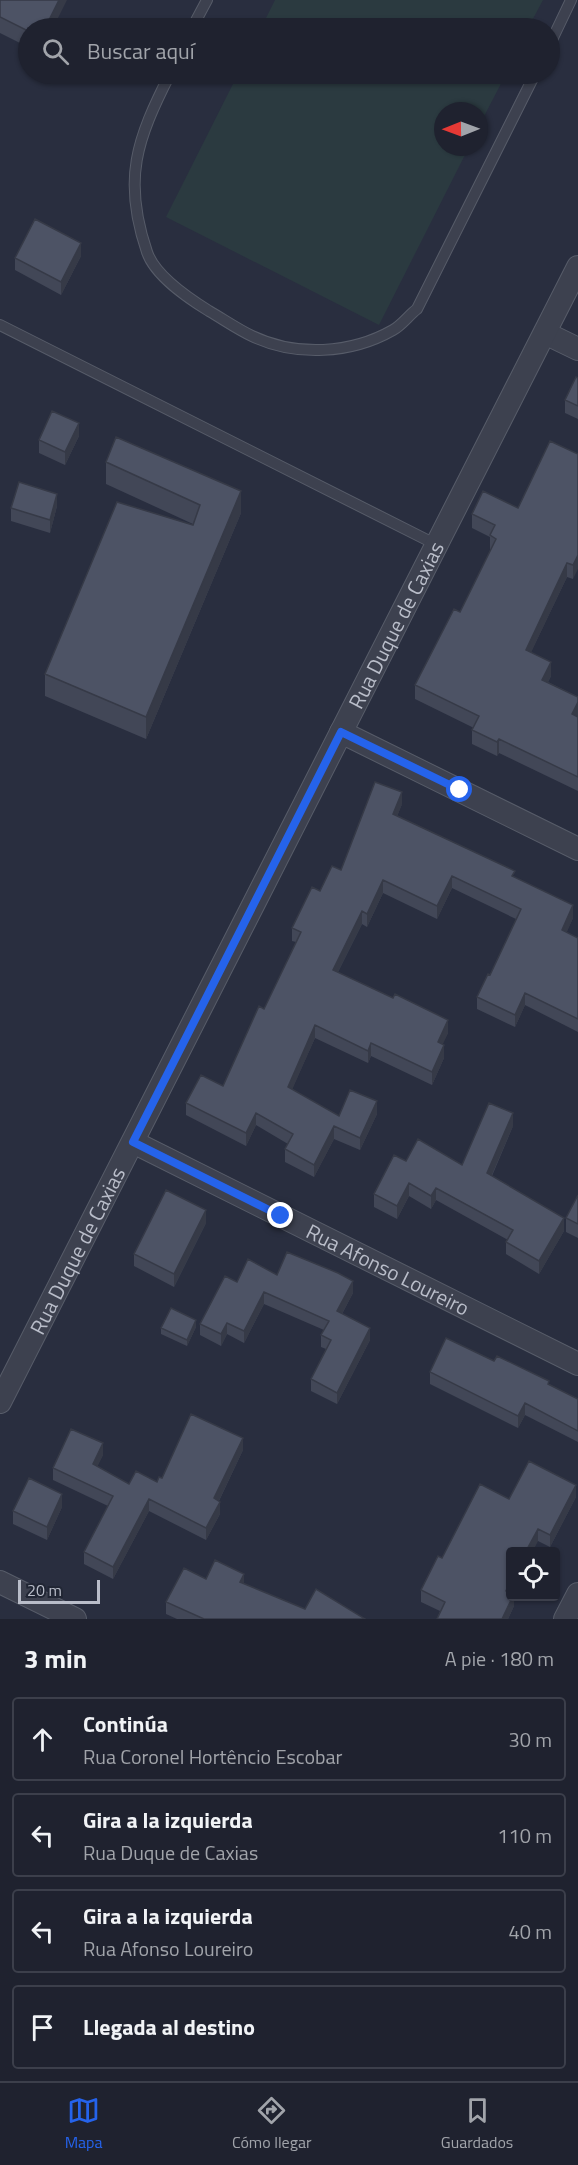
<!DOCTYPE html>
<html lang="es">
<meta charset="utf-8">
<style>
:root{--surface:#1f222f;--page:#272a37;--text:#f1f3f6;--muted:#a1a4aa;--line:#3c3f4b;--accent:#2563eb}
body{margin:0;font-family:"Titillium Web",sans-serif;background:var(--page);color:var(--text)}
.controls{position:absolute;right:18px;bottom:18px;display:grid;overflow:hidden;border-radius:6px;box-shadow:0 2px 4px #0004}
.controls button{width:54px;height:54px;display:grid;place-items:center;padding:0;border:0;border-bottom:2px solid var(--line);background:var(--surface);color:var(--text);font:30px sans-serif}
.compass{position:absolute;left:434px;top:102px;width:54px;height:54px;border-radius:50%;background:var(--surface);box-shadow:0 2px 4px #0004;rotate:269deg}
.scale{position:absolute;left:18px;bottom:15px;width:82px;box-sizing:border-box;padding-left:6px;border:3px solid #b9bdc9;border-top:0;font-size:16px;line-height:21px;white-space:nowrap;color:#b9bdc9;-webkit-text-stroke:4px #212634;paint-order:stroke}
.stop{position:absolute;width:18px;height:18px;margin:-14px;border:4px solid #2563eb;border-radius:50%;background:#fff}
.stop.end{background:#2563eb;border-color:#fff;box-shadow:0 2px 6px #0008}
.list{margin:0;padding:0;list-style:none}
h2{display:flex;justify-content:space-between;align-items:center;height:78px;margin:0;padding:0 24px;font-size:26px}
h2 small{font-size:20px;font-weight:400;color:var(--muted)}
.list li{display:grid;grid-template-columns:39px 1fr auto;gap:18px;align-items:center;box-sizing:border-box;height:84px;margin:0 12px 12px;padding:0 12px;border:2px solid var(--line);border-radius:6px}
.list b{display:block;font-size:22px;white-space:nowrap}
.list p{margin:0;font-size:20px;white-space:nowrap;color:var(--muted)}
.list em{font-size:20px;font-style:normal;color:var(--muted)}
.icon{flex:none;width:33px;height:33px;fill:none;stroke:currentColor;stroke-width:2;stroke-linecap:round;stroke-linejoin:round}
.map{position:relative;flex:none;width:578px;height:1619px;overflow:hidden}
.search{position:absolute;background:var(--surface);box-shadow:0 2px 4px #0004;left:18px;right:18px;top:18px;height:66px;display:flex;align-items:center;gap:15px;box-sizing:border-box;padding:0 21px;border-radius:33px;color:var(--muted);font-size:22px}
.sheet{height:462px;background:var(--surface)}
nav{display:flex;justify-content:space-around;align-items:center;box-sizing:border-box;height:84px;border-top:2px solid var(--line);background:var(--surface);font-size:16px;color:var(--muted)}
nav a{display:grid;justify-items:center;gap:3px}
nav .on{color:var(--accent)}
.map>svg:first-child{display:block}
.green{fill:#2b3a40}
.lines{fill:none;stroke-linecap:round;stroke-linejoin:round}
.lane-casing{stroke:#575c69;stroke-width:12}
.street-casing{stroke:#575c69;stroke-width:24}
.lane{stroke:#3d414f;stroke-width:10}
.street{stroke:#3d414f;stroke-width:22}
.wall{fill:#424757}
.shaded-wall{fill:#363a47}
.building{fill:#4d5365;stroke:#363a47;stroke-width:1.5}
.route{stroke:#2563eb;stroke-width:8}
.labels{text-anchor:middle;dominant-baseline:central;stroke-width:5;stroke-linejoin:round;paint-order:stroke}
.street-label{font-size:21px;fill:#b9bdc9;stroke:#212634}
</style>
<div class="map">
<svg width="578" height="1619" viewBox="0 0 578 1619">
<rect width="100%" height="100%" fill="#292e3f"/>
<!-- green -->
<path class="green" d="M275,0h268l-15,28h-267z
M238,74h268l-27,52v-15h-36v36h26l-90,178 -213,-108z"/>
<g class="lines">
<!-- lane casing -->
<g class="lane-casing">
<path id="lane" d="M192,28l15,-28
M550,44l21,-44
M170,74c-33,65 -48,105 -23,178 8,24 41,46 62,59 14,8 28,18 43,25 44,21 99,18 141,-6 9,-5 16,-15 24,-21l118,-235
M0,325l435,219"/>
</g>
<!-- street casing -->
<g class="street-casing">
<g id="street">
<path d="M545,333l33,16"/>
<path d="M341,732l237,117"/>
<path id="s1" d="M133,1142l445,222"/>
<path id="s2" d="M0,1402l578,-1135"/>
<path d="M0,1582l75,37"/>
<path d="M565,1619l13,-25"/>
</g>
</g>
<!-- lane -->
<use href="#lane" class="lane"/>
<!-- street -->
<use href="#street" class="street"/>
</g>
<!-- wall -->
<path class="wall" d="M0,0l28,28v19l-28,-14z
M81,256l-20,39 -46,-25v-12z
M578,378v41l-13,-6v-13z
M79,436l-14,29 -26,-12v-13z
M578,454l-5,125 -6,-2 -36,75 20,24 -3,6 30,15v94l-79,-38 -2,3 -25,-12v-14l2,-2 -59,-29v-14l45,-73 31,-62 -1,-1v-12l-18,-9v-14l46,-6z
M106,462l135,51 -95,226 -101,-43v-22l148,-150 -87,-40z
M57,506l-7,27 -39,-12v-13z
M402,804l-5,12 118,61 58,41 -7,15 12,5v94l-53,-27 -10,22 -38,-18v-12l13,-22 26,-56 -64,-31 -15,31 -54,-26 -16,34 -5,-3 -24,48 110,61 -6,11 2,14 -12,27 -61,-29 -3,7 -53,-25 -23,51 47,27 38,-2 -17,36 -26,-11 -20,38 -29,-15v-13l3,-5 -32,-19 -10,21 -60,-31v-12l37,-17 41,-77 32,-67 -4,-1v-13l28,-37 21,-21z
M513,1126l-21,50 72,55 -25,43 -33,-20v-12l2,-2 -72,-40 -5,9 -22,-13 -12,23 -23,-12v-13l32,-33 56,4z
M578,1196v42l-12,-6v-14z
M206,1223l-32,64 -40,-21v-12z
M277,1275l76,18 -11,21 28,26 -33,64 -26,-13v-12l15,-30 -5,-2v-12l3,-5 -60,-26 -20,39 -17,-9 -6,12 -21,-11v-11l37,-42z
M196,1327l-9,19 -26,-12v-6z
M494,1361l55,23 29,15v43l-53,-27 -7,13 -88,-44v-12z
M243,1450l-24,51 1,13 -14,26 -57,-29 -36,68 -29,-15v-12l24,-46 -55,-26v-12l50,-13 -6,11 32,18 28,-2 5,-4z
M576,1497l-26,50 -12,-6 -28,10v45h4v10l-6,13h-71l3,-8 -19,-9v-12l21,-32 67,-59z
M62,1507l-15,33 -34,-16v-13z
M206,1579l38,5 61,25 60,10h-188l-11,-5v-12z"/>
<!-- shaded-wall -->
<path class="shaded-wall" d="M59,0h8l-14,28h-8z
M81,243v13l-20,39v-13z
M79,423v13l-14,29v-13z
M241,491v22l-95,226v-22z
M57,494v12l-7,27v-13z
M578,555v14l-5,10v-14z
M567,563v14l-41,86v-13z
M551,662v14l-9,18v-14z
M578,702v14l-6,12v-14z
M499,739v14l-2,3v-14z
M402,792v12l-9,23v-13z
M452,876v12l-15,31v-13z
M383,880v13l-16,34v-13z
M573,905v13l-11,25v-13z
M362,911v13l-29,58v-12z
M525,993v12l-10,22v-12z
M448,1020v13l-10,22v-13z
M315,1025v13l-27,61v-12z
M371,1043v13l-3,7v-12z
M444,1045v13l-12,27v-13z
M377,1101v13l-17,36v-12z
M256,1113v12l-10,21v-13z
M513,1113v13l-26,60v-13z
M334,1126v13l-20,38v-12z
M409,1183v13l-12,23v-13z
M436,1188v12l-5,9v-13z
M206,1210v13l-32,64v-13z
M564,1218v13l-25,43v-13z
M353,1281v12l-16,30v-12z
M264,1292v12l-20,39v-12z
M196,1320v7l-9,19v-6z
M227,1323v11l-6,12v-12z
M370,1328v12l-33,64v-11z
M525,1403v12l-7,13v-12z
M243,1438v12l-29,61v-13z
M103,1443v12l-10,21v-12z
M576,1485v12l-26,50v-12z
M62,1494v13l-15,33v-13z
M149,1499v12l-36,68v-12z
M220,1502v12l-14,26v-12z
M538,1529v12l-5,10h-7z
M244,1574v12l-4,-4z
M510,1582v12l-4,-3z
M513,1596h1v10l-6,13h-6z"/>
<!-- building -->
<path class="building" d="M0,0h59l-14,28h-17v3l-28,-14z
M35,219l46,24 -20,39 -46,-24z
M576,377l2,1v28l-13,-6z
M52,411l27,12 -14,29 -26,-12z
M116,437l125,54 -95,226 -101,-43 72,-172 76,23 7,-20 -94,-43z
M550,441l28,13v101l-5,10 -6,-2 -41,87 25,12 -9,18 36,17v5l-6,12 6,3v60l-79,-38 -2,3 -25,-12 7,-14 -64,-31 39,-76 6,3 36,-73 -6,-4 5,-10 -23,-11 11,-23 35,17z
M19,482l38,12 -7,26 -39,-12z
M375,782l27,10 -9,22 122,57 -3,5 61,29 -11,25 16,8v81l-53,-26 -10,22 -38,-18 11,-23 2,1 31,-66 -69,-33 -15,30 -54,-26 -16,34 -5,-3 -29,59 60,28 2,-4 53,26 -10,22 6,3 -12,27 -61,-29 -3,8 -53,-26 -27,62 51,29 11,-26 27,11 -17,37 -26,-12 -20,39 -29,-16 8,-15 -37,-21 -10,20 -60,-30 15,-28 22,11 36,-80 5,3 37,-77 -9,-4 20,-41 8,4 12,-25 9,4z
M489,1103l24,10 -26,60 77,45 -25,43 -33,-19 7,-12 -77,-42 -5,8 -22,-13 -12,23 -23,-12 20,-39 12,6 12,-22 44,26z
M166,1190l40,20 -32,64 -40,-20z
M578,1195v29l-12,-6z
M287,1252l51,21 15,8 -16,30 33,17 -33,65 -26,-14 20,-39 -10,-5 8,-14 -65,-29 -20,39 -17,-8 -6,11 -21,-10 25,-48 12,6 11,-23 29,16z
M171,1308l25,12 -9,20 -26,-12z
M446,1338l48,23 3,-5 52,25 -1,3 30,15v32l-53,-28 -7,13 -88,-44z
M191,1414l52,24 -29,60 6,4 -14,26 -57,-29 -36,68 -29,-15 29,-56 -60,-28 18,-39 32,14 -10,21 36,20 7,-13 21,11 2,-5 3,1z
M529,1461l47,24 -26,50 -12,-6 -12,22h-16v31l-4,9 4,2v3h3l-11,23h-65l8,-17 -24,-12 17,-34 4,2 38,-74 29,15z
M29,1478l33,16 -15,33 -34,-16z
M215,1560l29,14 -4,8 65,27 11,-20 49,30h-161l-38,-17 18,-34 22,11z"/>
<g class="lines">
<!-- route -->
<path class="route" d="M281,1216l-148,-74 208,-410 119,58"/>
</g>
<g class="labels">
<!-- street labels -->
<g class="street-label">
<text stroke="none"><textPath href="#s2" startOffset="872">Rua Duque de Caxias</textPath></text>
<text stroke="none"><textPath href="#s2" startOffset="170">Rua Duque de Caxias</textPath></text>
<text stroke="none"><textPath href="#s1" startOffset="285">Rua Afonso Loureiro</textPath></text>
</g>
</g>
</svg>
<div class="controls">
<button><svg class="icon" aria-label="locate" viewBox="0 0 24 24"><circle cx="12" cy="12" r="6"/><path d="M12 2v4M12 18v4M2 12h4M18 12h4"/></svg></button>
</div>
<svg class="compass" viewBox="-18 -18 36 36"><path d="M0-13l5 13h-10z" fill="#e53935"/><path d="M0 13l5-13h-10z" fill="#a1a4aa"/></svg>
<div class="scale">20 m</div>
<div class="stop" style="left:460px;top:790px"></div>
<div class="stop end" style="left:281px;top:1216px"></div>
<div class="search"><svg class="icon" aria-label="search" viewBox="0 0 24 24"><circle cx="10" cy="10" r="6"/><path d="M15 15l6 6"/></svg>Buscar aquí</div>
</div>
<section class="sheet">
<h2>3 min<small>A pie · 180 m</small></h2>
<ul class="list">
<li><svg class="icon" aria-label="ahead" viewBox="0 0 24 24"><path d="M12 20V5M6 11l6-6 6 6"/></svg><div><b>Continúa</b><p>Rua Coronel Hortêncio Escobar</p></div><em>30 m</em></li>
<li><svg class="icon" aria-label="left" viewBox="0 0 24 24"><path d="M17 20v-9H6M10 6l-5 5 5 5"/></svg><div><b>Gira a la izquierda</b><p>Rua Duque de Caxias</p></div><em>110 m</em></li>
<li><svg class="icon" aria-label="left" viewBox="0 0 24 24"><path d="M17 20v-9H6M10 6l-5 5 5 5"/></svg><div><b>Gira a la izquierda</b><p>Rua Afonso Loureiro</p></div><em>40 m</em></li>
<li><svg class="icon" aria-label="arrive" viewBox="0 0 24 24"><path d="M6 21V4h12l-3 4 3 4H6"/></svg><div><b>Llegada al destino</b></div></li>
</ul>
</section>
<nav>
<a class="on"><svg class="icon" aria-label="map" viewBox="0 0 24 24"><path d="M3 6l6-2 6 2 6-2v14l-6 2-6-2-6 2zM9 4v14M15 6v14"/></svg>Mapa</a>
<a><svg class="icon" aria-label="directions" viewBox="0 0 24 24"><path d="M12 3l9 9-9 9-9-9zM9 14v-3h6M13 9l2 2-2 2"/></svg>Cómo llegar</a>
<a><svg class="icon" aria-label="saved" viewBox="0 0 24 24"><path d="M7 4h10v16l-5-4-5 4z"/></svg>Guardados</a>
</nav>
